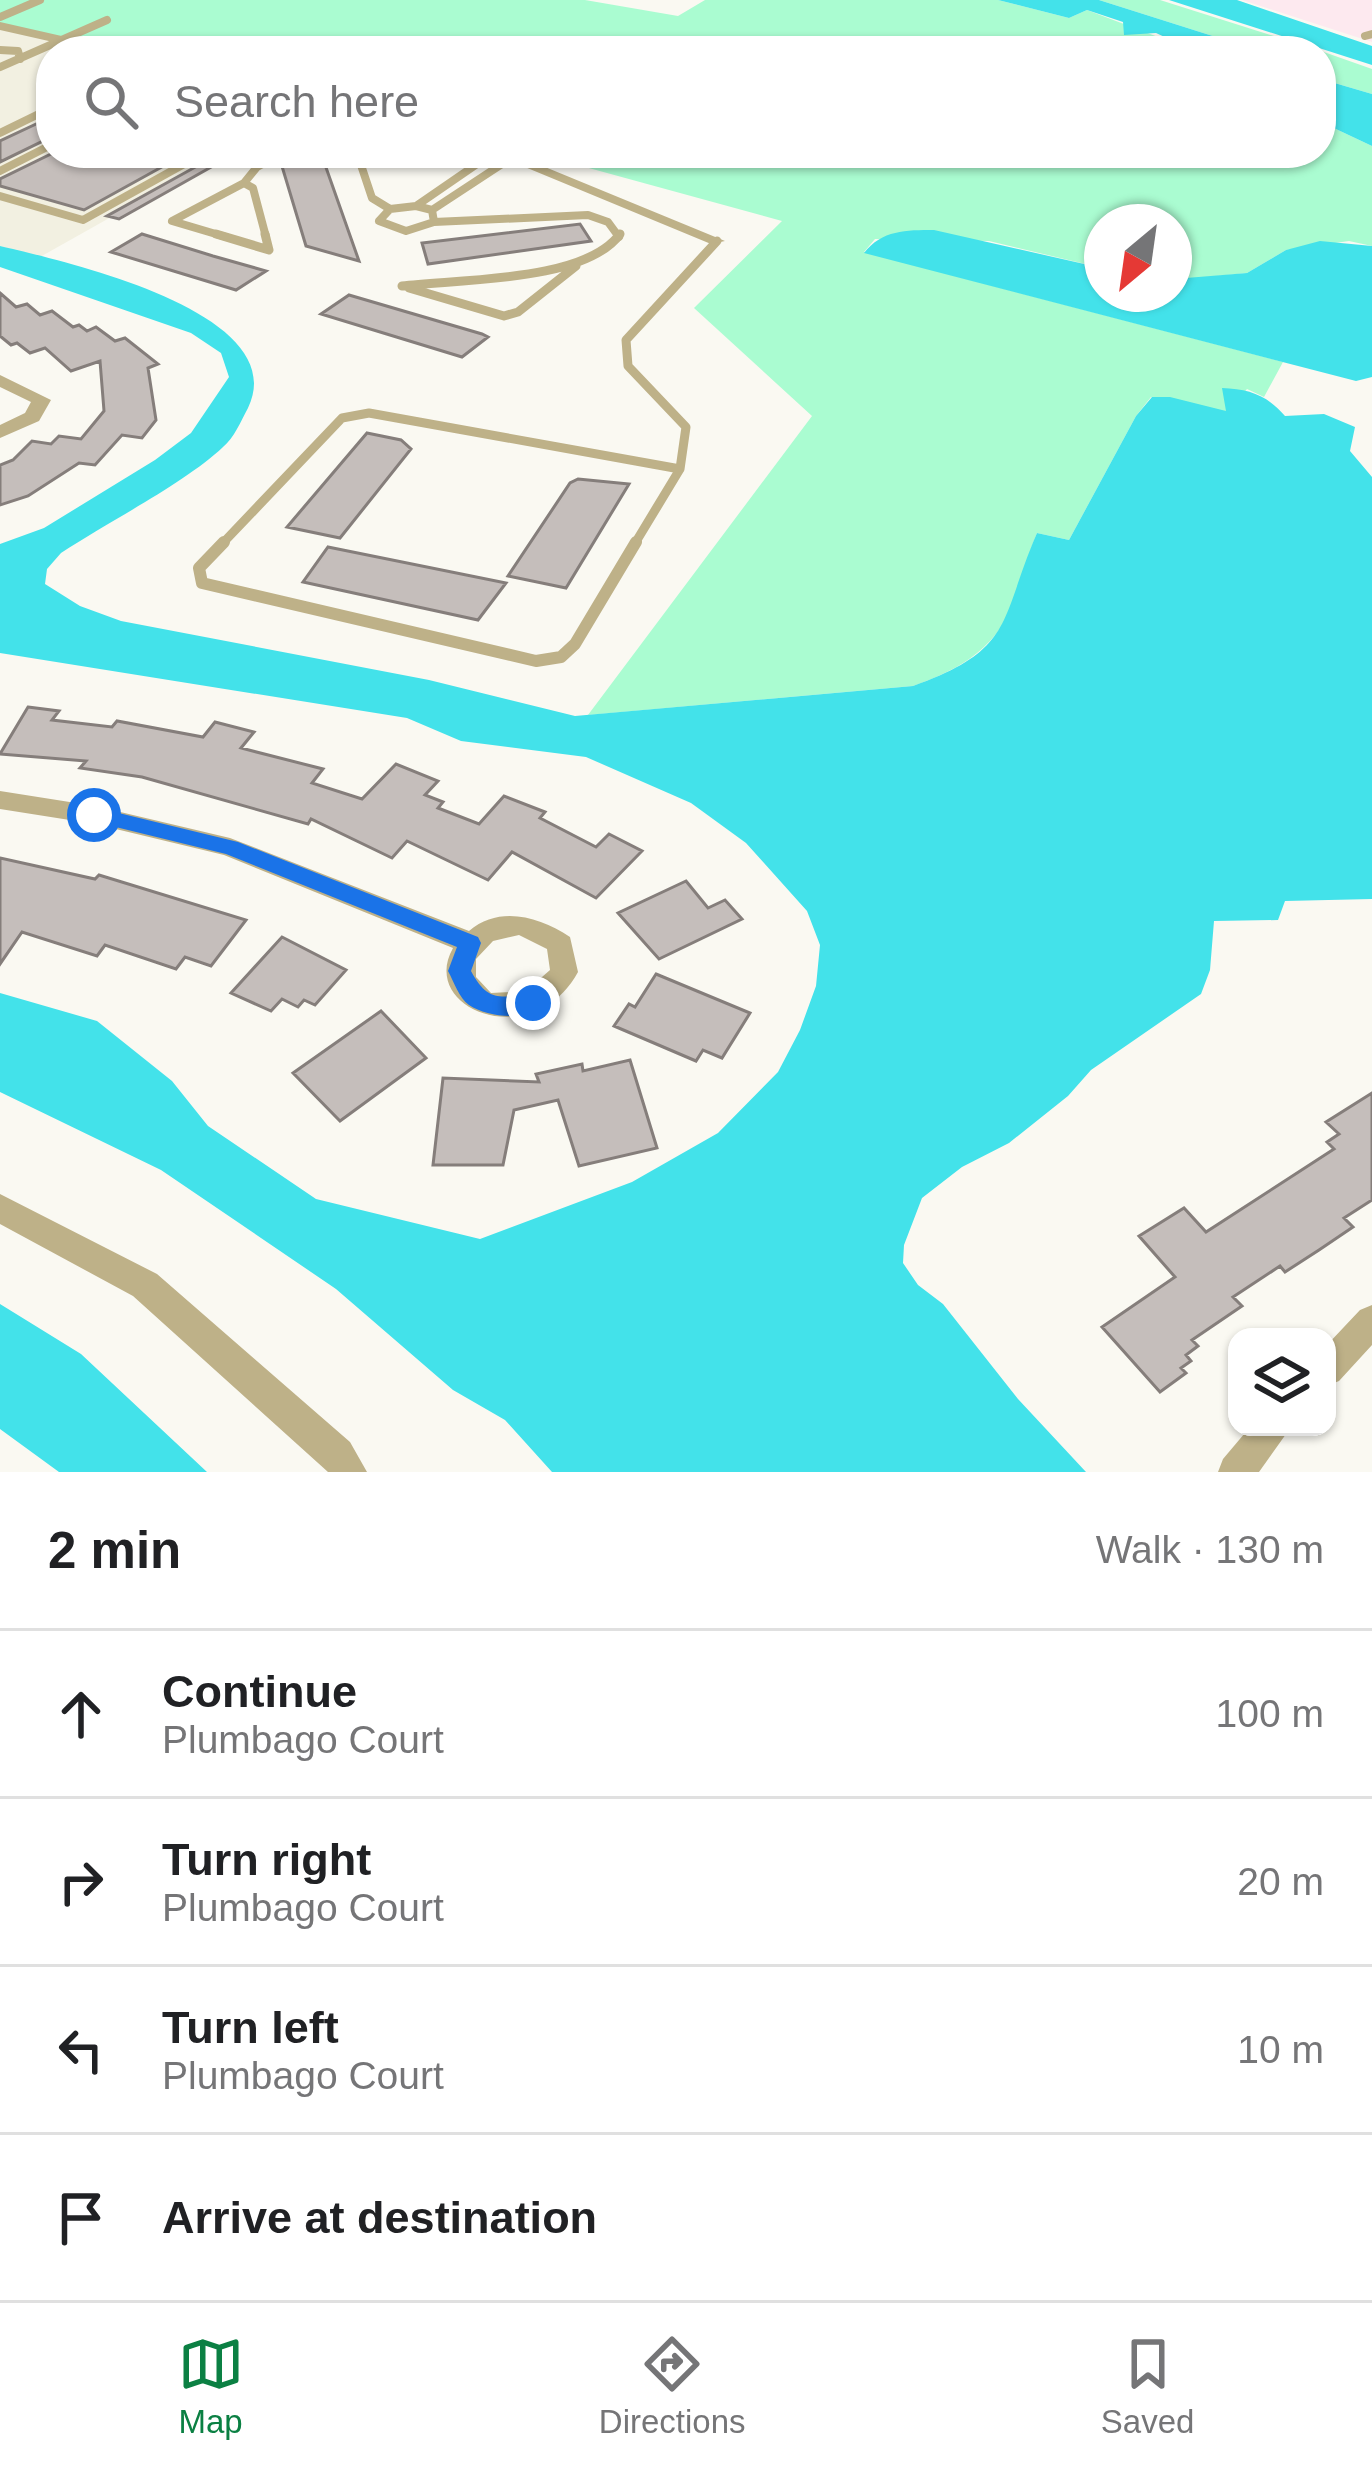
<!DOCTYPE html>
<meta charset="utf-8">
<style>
:root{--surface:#fff;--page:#f6f6f6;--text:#202124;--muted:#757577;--line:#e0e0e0;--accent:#0b8043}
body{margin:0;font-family:Arial,sans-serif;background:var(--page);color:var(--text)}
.controls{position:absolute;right:36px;bottom:36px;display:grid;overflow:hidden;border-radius:24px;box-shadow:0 3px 9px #0004}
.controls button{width:108px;height:108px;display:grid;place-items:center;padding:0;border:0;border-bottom:3px solid var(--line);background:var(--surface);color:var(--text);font:60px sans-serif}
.compass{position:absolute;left:1084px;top:204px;width:108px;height:108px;border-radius:50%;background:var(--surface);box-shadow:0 3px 9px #0004;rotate:209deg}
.stop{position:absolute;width:36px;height:36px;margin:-27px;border:9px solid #1a73e8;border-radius:50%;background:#fff}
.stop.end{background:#1a73e8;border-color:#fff;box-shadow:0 3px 12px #0008}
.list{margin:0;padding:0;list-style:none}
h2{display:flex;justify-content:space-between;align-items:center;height:156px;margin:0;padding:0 48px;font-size:51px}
h2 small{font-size:39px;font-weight:400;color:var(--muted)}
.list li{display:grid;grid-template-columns:78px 1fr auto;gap:36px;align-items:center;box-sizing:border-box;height:168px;padding:0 48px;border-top:3px solid var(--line)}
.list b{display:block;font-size:45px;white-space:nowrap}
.list p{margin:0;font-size:39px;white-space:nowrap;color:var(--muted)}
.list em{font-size:39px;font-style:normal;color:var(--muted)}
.icon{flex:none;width:66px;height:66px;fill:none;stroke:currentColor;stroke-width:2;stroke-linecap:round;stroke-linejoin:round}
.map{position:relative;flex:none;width:1372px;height:1472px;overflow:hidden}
.search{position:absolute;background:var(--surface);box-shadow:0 3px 9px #0004;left:36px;right:36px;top:36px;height:132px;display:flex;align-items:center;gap:30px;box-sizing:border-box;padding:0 42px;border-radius:48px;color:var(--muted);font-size:45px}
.sheet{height:828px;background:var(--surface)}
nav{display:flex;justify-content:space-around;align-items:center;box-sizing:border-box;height:168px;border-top:3px solid var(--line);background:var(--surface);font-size:33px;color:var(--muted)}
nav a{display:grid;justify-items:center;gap:6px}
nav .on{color:var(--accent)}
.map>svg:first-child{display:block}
.built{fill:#f2f0e1}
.industrial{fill:#fde9ef}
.green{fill:#aafcd1}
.water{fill:#43e2ea}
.building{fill:#c5bebb;stroke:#857e7b;stroke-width:3}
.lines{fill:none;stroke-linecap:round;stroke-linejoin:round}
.service-far2{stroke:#beb188;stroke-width:8}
.service-far1{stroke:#beb188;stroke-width:9}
.service{stroke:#beb188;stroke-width:12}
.minor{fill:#beb188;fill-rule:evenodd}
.route{fill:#1a73e8}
</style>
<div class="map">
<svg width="1372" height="1472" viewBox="0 0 1372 1472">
<rect width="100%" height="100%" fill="#faf9f2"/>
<!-- built -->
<path class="built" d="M0,27l105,24h-54v102h174l-185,104 -40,-11z"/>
<!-- industrial -->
<path class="industrial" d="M1242,0h130v42z"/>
<!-- green -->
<path class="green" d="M0,0h585l93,16 27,-16h293l71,18 18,-8 108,41h-1090l-105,-24z
M1099,0h61l161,51h-61z
M1321,51l51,18v25l-51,-15z
M1321,122l51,24v100l-23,-5 -63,9 -39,23 -70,7 -3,-58h-72v46l-113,-27 -114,-2 -11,13 419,110 -19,35 -17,-8 -20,23 -76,-15 -15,19 -67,124 -32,-7c-8,18 -11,36 -17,55 -19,57 -54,79 -107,98l-325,29 224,-299 -118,-108 88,-87 -248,-68h787z"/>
<!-- water -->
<path class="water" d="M998,0h101l161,51h-65l-39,-18 -32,2 -1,-13 -36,-12 -18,8z
M1169,0h68l135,46v19z
M1321,79l51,15v52l-51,-24z
M934,230l168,38v26h72v-15l73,-6 39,-23 34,-9 52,5v131l-16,4 -492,-128c18,-23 42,-23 70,-23z
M0,246c63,15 294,66 248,162 -7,13 -14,30 -25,39 -38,36 -115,75 -162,106l-14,16 -2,15 35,22 41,15 308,59 146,36 338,-30c103,-37 86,-65 124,-153l32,7 67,-124 16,-19h18l56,14 -4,-23c27,1 45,7 63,28l39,-2 31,13 -5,24 22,26v422l-87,2 -7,19 -64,1 -4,49 -9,24 -110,76 -23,26 -59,47 -47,24 -40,31 -18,47 -1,18 15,22 25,19 75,95 68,73h-534l-47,-52 -52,-30 -117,-101 -175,-119 -161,-78v-99l97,28 75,60 36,45 108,73 164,40 152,-57 86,-49 60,-61 22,-42 16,-44 4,-41 -13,-34 -61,-68 -55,-40 -105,-46 -125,-16 -54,-23 -407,-65v-109l44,-16 111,-68 36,-27 38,-56 -8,-24 -30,-20 -191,-66z
M0,1304l81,50 126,118h-148l-59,-43z"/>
<!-- building -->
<path class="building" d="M51,117v20l-51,25v-21z
M53,153h134l-103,57 -84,-24v-7z
M212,153h24l-117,66 -12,-3 101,-56z
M320,157l3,2 36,102 -53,-15 -25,-83z
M580,224l11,17 -163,23 -6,-21z
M142,234l71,22 53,15 -30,19 -125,-38z
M0,293l16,14 11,-3 13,11 12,-4 21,16 6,-2 8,6 9,-4 19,14 10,-3 33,26 -10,4 8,52 -14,18 -20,-3 -27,30 -16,-2 -51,33 -28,9v-40l13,-5 19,-19 19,3 8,-8 22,3 23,-28 -4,-50 -29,10 -26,-23 -15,5 -13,-10 -6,2 -11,-9z
M349,295l133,39 6,3 -26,20 -141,-43z
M367,433l34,7 10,9 -71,89 -53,-11z
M578,479l51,5 -63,104 -58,-12 62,-93z
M328,547l178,36 -28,37 -175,-38z
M28,707l31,4 -7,9 60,7 5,-6 86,16 12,-15 39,10 -13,16 82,21 -11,14 50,16 34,-35 42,17 -13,14 18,7 -5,6 41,16 25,-28 41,16 -5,6 56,29 13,-13 33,17 -46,47 -84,-46 -24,28 -81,-39 -15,17 -81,-39 -3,5 -166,-47 -62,-9 6,-7 -86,-7z
M0,858l95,21 4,-4 147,45 -35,46 -26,-9 -9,12 -71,-24 -8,11 -75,-24 -22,32z
M686,881l22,27 17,-8 17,19 -83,40 -41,-46z
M282,937l64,33 -31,35 -11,-5 -6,7 -16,-8 -11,12 -40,-18z
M656,974l94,39 -28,45 -19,-8 -7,11 -82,-35 15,-22 6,3z
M381,1011l45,47 -86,63 -47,-48z
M630,1060l27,88 -78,18 -21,-66 -44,10 -11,55h-70l10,-87 96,4 -3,-8 46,-10 1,7z
M1372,1093v107l-28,18 9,9 -34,23 -34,22 -5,-6 -47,31 9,9 -50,34 6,6 -12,9 5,6 -10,7 5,5 -26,19 -58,-65 73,-50 -36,-41 45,-28 22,24 128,-83 -7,-7 12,-8 -13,-12z"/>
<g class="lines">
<!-- service-far2 -->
<path class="service-far2" d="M0,17l40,-17
M1365,36l7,-2
M0,50l18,1 2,8
M0,67l107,-47
M0,133l51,-25
M347,153l12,6 13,39 18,11
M0,171l51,-26
M0,196l83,24 121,-67
M416,206l16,4 2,12 -28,9 -27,-10 11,-12z
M416,206l77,-53
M432,210l79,-52
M434,222l154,-7 20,7 11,15
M226,237l-54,-16 72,-38
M266,237l-13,-49 -9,-5 13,-16 25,-14"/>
<!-- service-far1 -->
<path class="service-far1" d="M216,234l53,16
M265,234l4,16
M402,286c59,-7 183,-4 218,-52
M409,288l95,28 14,-4 58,-46
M680,469l6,-42 -58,-61 -2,-26 91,-99
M221,545l121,-127 27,-5 311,56
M634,545l46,-76"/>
<!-- service -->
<path class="service" d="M224,542l-25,26 3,15 334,78 25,-4 14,-13 61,-102"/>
<!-- minor -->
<path class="minor" d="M0,22l110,25 7,4h-24l-93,-21z
M491,153h20l214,88 -14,3z
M0,375l51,25 -12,21 -39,17v-13l25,-12 6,-11 -31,-15z
M0,791l95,15 135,32 239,93c31,-26 70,-14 101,6l8,35c-45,82 -160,38 -125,-24l-229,-93 -129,-31 -95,-15zM519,935l28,14 3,21 -24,21 -35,2 -15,-16v-18l17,-18z
M0,1194l157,80 193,168 17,30h-39l-195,-176 -133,-72z
M1372,1305v40l-33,36 -12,5v-41l33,-35z
M1250,1427h41l-32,45h-41l5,-13z"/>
</g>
<!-- route -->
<path class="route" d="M94,807l144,35 240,95 3,6 -10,28c17,32 29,26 62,23l12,9c-15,19 -56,15 -76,2 -10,-7 -15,-23 -21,-34l9,-24 -231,-93 -139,-34v-10z"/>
</svg>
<div class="controls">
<button><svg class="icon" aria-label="layers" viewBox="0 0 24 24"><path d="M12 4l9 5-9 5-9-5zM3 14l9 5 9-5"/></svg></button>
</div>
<svg class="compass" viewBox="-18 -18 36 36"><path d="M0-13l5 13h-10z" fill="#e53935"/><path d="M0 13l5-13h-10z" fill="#757577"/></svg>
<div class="stop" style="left:94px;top:815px"></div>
<div class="stop end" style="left:533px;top:1003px"></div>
<div class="search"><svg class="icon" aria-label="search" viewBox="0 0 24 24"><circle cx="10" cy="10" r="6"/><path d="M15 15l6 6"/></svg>Search here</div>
</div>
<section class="sheet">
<h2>2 min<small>Walk · 130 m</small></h2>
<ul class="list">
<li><svg class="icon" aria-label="ahead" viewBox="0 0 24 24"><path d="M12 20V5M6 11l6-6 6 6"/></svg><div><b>Continue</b><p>Plumbago Court</p></div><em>100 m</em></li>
<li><svg class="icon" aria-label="right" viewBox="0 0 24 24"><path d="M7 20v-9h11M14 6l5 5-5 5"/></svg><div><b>Turn right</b><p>Plumbago Court</p></div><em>20 m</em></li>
<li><svg class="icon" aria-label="left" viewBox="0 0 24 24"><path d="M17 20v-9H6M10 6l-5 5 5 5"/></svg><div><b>Turn left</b><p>Plumbago Court</p></div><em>10 m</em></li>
<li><svg class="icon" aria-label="arrive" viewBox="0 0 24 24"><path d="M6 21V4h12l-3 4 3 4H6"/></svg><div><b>Arrive at destination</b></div></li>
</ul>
</section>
<nav>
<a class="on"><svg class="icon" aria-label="map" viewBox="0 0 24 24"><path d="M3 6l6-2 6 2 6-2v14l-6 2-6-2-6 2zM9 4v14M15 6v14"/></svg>Map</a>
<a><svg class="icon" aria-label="directions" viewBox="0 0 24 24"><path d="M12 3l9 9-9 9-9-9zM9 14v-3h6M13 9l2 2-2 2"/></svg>Directions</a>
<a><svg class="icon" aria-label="saved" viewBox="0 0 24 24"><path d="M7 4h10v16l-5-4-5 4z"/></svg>Saved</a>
</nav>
